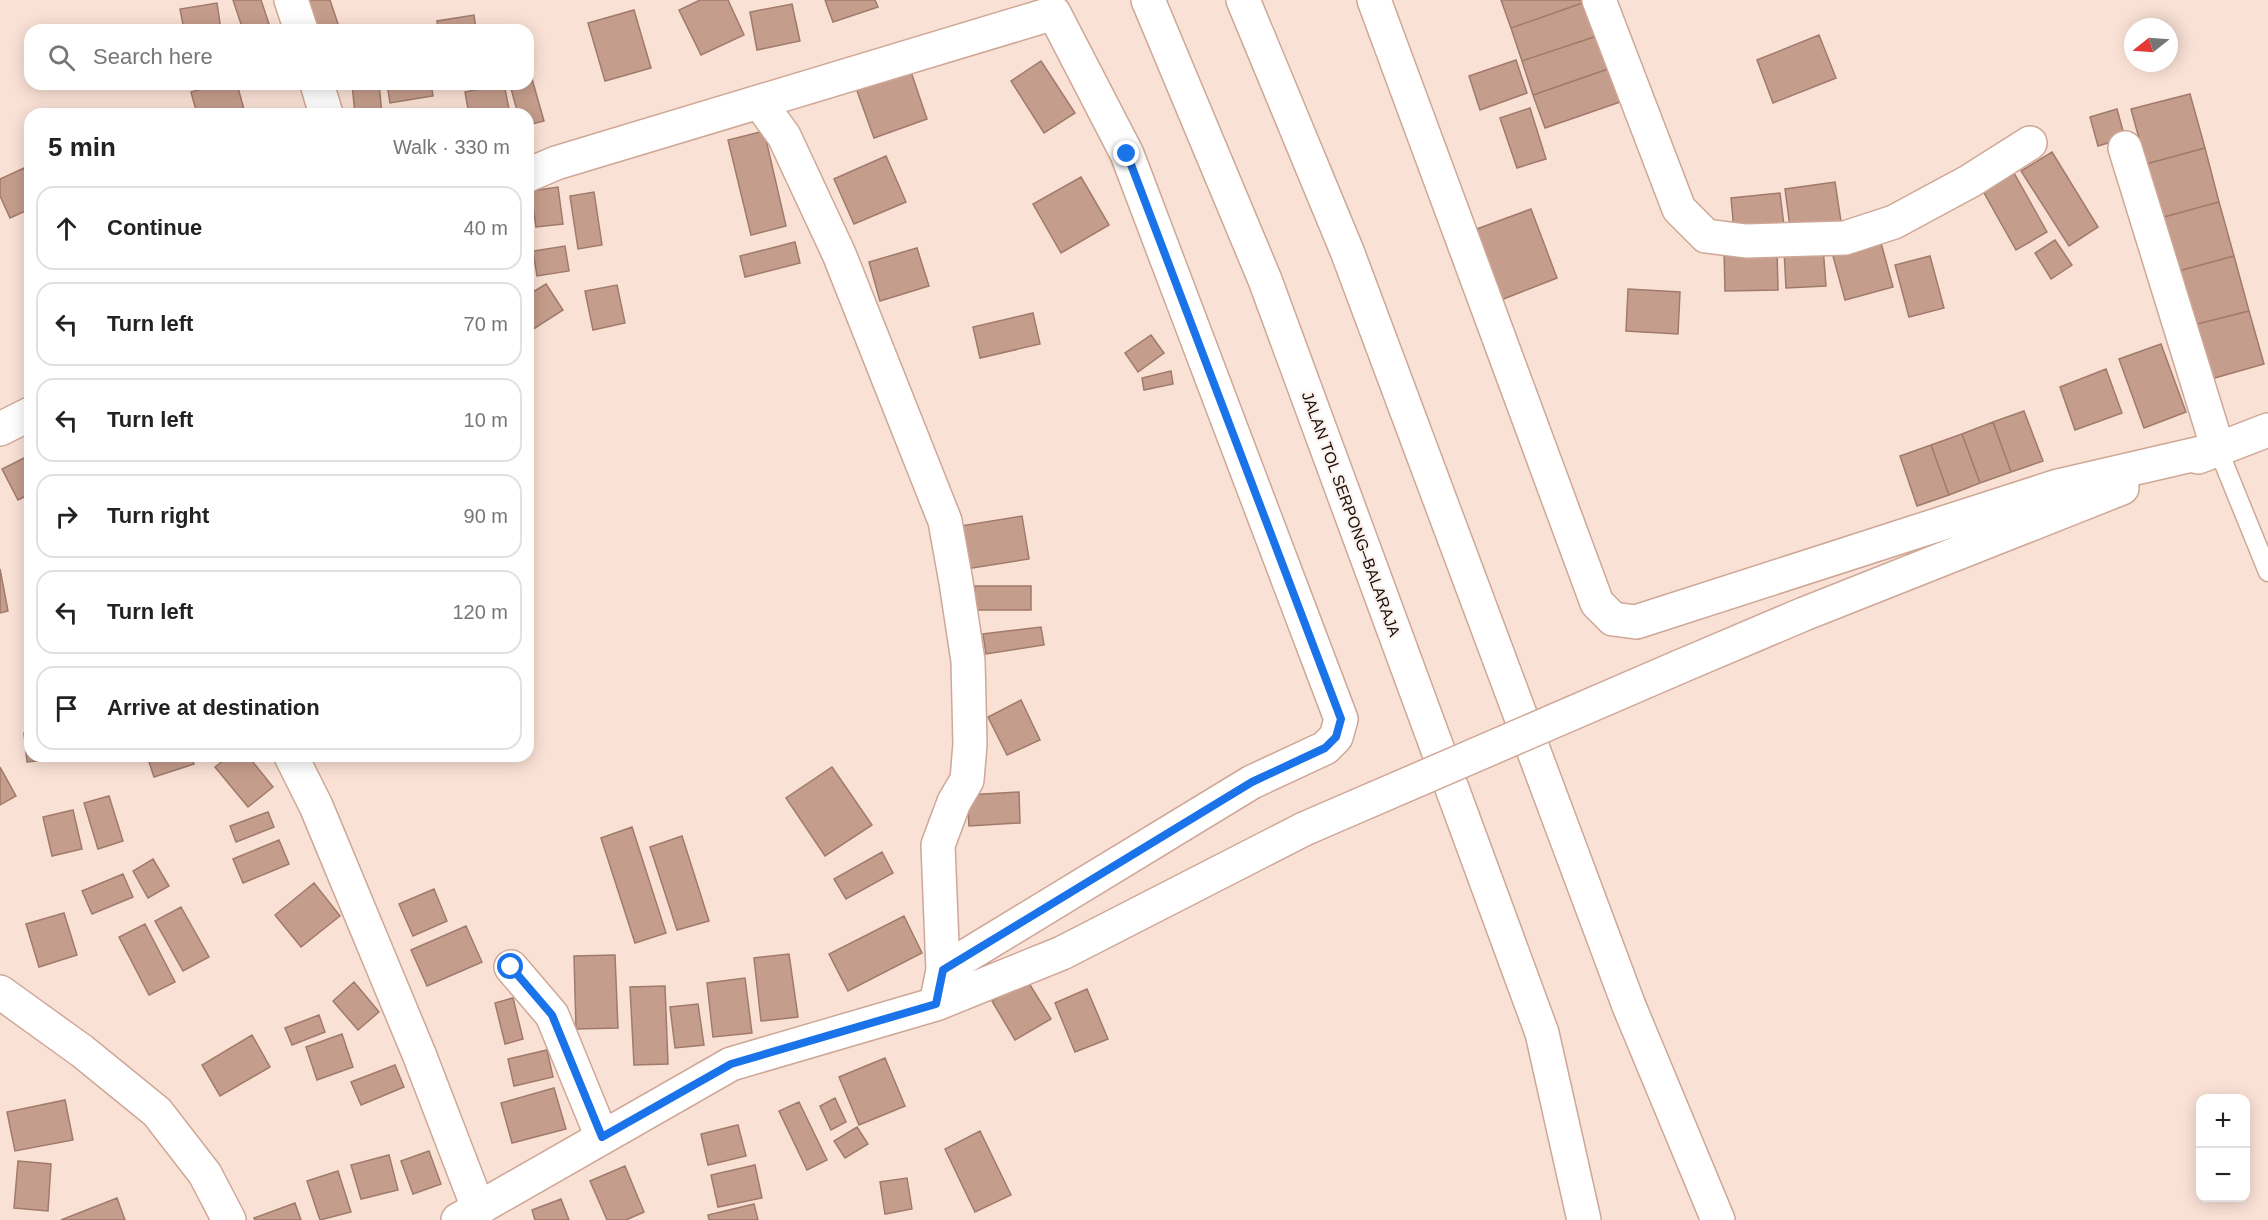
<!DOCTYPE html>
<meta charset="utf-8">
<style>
:root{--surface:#fff;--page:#f6f6f6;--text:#222;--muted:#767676;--line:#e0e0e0}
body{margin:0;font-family:Helvetica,sans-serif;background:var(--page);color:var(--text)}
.controls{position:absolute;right:18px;bottom:18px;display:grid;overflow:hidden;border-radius:12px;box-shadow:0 3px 15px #0003}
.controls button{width:54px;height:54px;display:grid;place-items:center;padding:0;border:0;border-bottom:2px solid var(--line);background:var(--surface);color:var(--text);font:30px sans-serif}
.compass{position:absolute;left:2124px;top:18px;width:54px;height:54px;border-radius:50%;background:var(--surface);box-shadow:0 3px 15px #0003;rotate:253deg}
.stop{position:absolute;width:18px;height:18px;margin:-14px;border:4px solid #1a73e8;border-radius:50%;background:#fff}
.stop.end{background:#1a73e8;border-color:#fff;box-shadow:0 2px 6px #0008}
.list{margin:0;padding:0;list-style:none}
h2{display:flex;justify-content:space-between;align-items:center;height:78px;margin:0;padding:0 24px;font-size:26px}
h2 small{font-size:20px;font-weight:400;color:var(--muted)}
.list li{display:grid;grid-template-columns:39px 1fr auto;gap:18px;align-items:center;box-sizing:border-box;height:84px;margin:0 12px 12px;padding:0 12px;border:2px solid var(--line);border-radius:18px}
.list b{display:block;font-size:22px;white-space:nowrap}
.list em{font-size:20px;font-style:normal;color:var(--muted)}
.icon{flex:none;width:33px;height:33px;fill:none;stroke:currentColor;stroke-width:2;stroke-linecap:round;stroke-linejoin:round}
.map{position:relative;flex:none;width:2268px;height:1220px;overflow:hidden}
.search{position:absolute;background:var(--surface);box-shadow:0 3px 15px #0003;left:24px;top:24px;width:510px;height:66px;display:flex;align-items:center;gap:15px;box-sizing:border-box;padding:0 21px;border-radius:18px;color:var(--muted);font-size:22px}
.panel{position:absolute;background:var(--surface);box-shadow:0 3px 15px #0003;left:24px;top:108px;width:510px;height:654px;border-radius:18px}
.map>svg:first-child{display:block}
.building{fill:#c59d8c;stroke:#a07a6a;stroke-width:1.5}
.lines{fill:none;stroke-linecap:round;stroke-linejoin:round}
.service-casing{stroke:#cfa796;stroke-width:21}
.minor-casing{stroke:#cfa796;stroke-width:36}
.motorway-casing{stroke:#cfa796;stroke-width:36}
.service{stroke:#fff;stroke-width:18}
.minor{stroke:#fff;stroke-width:33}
.motorway{stroke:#fff;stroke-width:33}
.minor-bridge-casing{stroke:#cfa796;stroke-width:36;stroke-linecap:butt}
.minor-bridge{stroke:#fff;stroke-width:33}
.route{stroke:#1a73e8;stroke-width:8}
.labels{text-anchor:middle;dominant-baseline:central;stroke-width:4.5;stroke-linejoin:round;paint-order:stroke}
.street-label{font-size:16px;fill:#1c0e08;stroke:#fbf2ee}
</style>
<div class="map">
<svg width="2268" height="1220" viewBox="0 0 2268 1220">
<rect width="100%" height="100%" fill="#fae1d6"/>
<!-- building -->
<path class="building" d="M233,0h28l10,30h-28z
M305,0h25l10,30h-26z
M700,0h28l16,35 -43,20 -22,-45z
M825,0h50l3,7 -45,15z
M1501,0h87v1l-77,27z
M1588,1l12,34 -78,26 -11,-33z
M217,3l4,27h-37l-4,-21z
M792,4l8,37 -43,9 -7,-38z
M634,10l17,58 -46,13 -17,-58z
M474,15l2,15h-38l-1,-9z
M1600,35l11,33 -78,27 -11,-34z
M1819,35l17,43 -63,25 -16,-43z
M1516,60l11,33 -47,17 -11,-34z
M1041,61l34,52 -31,20 -33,-52z
M1611,68l12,33 -78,27 -12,-33z
M910,69l17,50 -53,19 -18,-50z
M532,79l12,42 -16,4v-11h-10l-8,-29 18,-1v-4z
M220,84h17l8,29 -48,1 -6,-22z
M352,84h27l3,30h-27z
M387,84h44l2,12 -43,7z
M504,84l6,30h-41l-4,-22z
M2190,94l15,54 -59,16 -15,-55z
M1530,108l16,51 -29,9 -17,-50z
M2117,109l8,29 -27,8 -8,-29z
M764,131l22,95 -35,9 -23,-95z
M2205,148l14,54 -59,16 -14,-54z
M2052,152l46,75 -29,19 -48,-75z
M886,156l20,46 -52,22 -20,-45z
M24,168l6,13v28l-20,9 -10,-22v-17z
M2014,173l33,59 -31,18 -33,-59z
M1081,177l28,48 -48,28 -28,-49z
M1835,182l7,46 -51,7 -6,-46z
M558,187l5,37 -27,3 -5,-36z
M594,192l8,53 -24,4 -8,-53z
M1780,193l4,33 -50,4 -3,-32z
M2219,202l15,54 -59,16 -15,-54z
M1531,209l26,69 -56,22 -27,-70z
M2055,240l17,25 -21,14 -16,-26z
M795,242l5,21 -55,14 -5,-21z
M1881,243l12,44 -48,13 -12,-44z
M565,246l4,25 -32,5 -4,-25z
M1823,247l3,39 -40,2 -2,-38z
M917,248l12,38 -49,15 -11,-39z
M1777,249l1,41 -53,1 -1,-41z
M1930,256l14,52 -35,9 -14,-52z
M2234,256l15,55 -60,15 -14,-54z
M546,284l17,26 -31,20 -4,-7v-28z
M617,285l8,38 -32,7 -8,-39z
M1628,289l52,3 -2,42 -52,-3z
M2249,311l15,53 -60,17 -15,-55z
M1033,313l7,31 -60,14 -7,-31z
M1151,335l13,18 -26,19 -13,-19z
M2161,344l25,68 -42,16 -25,-69z
M2106,369l16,44 -47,17 -15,-43z
M1171,371l2,13 -29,6 -2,-12z
M2024,411l19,50 -32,11 -18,-50z
M1993,422l18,50 -31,11 -18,-49z
M1962,434l18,49 -31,12 -18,-50z
M1931,445l18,50 -32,11 -17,-50z
M30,455v39l-12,6 -16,-31z
M1022,516l7,43 -69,11 -6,-43z
M0,569l8,42 -8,2z
M975,586h56v24h-56z
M1041,627l3,18 -58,9 -3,-20z
M1021,700l19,40 -33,15 -19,-38z
M30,732v24l36,2 -39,4 -3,-29z
M147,756h44l3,8 -40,13z
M229,756h19l25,31 -25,20 -33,-40z
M0,767l16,29 -16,9z
M832,767l40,58 -47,31 -39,-58z
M1019,792l1,31 -51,3 -2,-31z
M109,796l14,45 -25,8 -14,-46z
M73,810l9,39 -30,7 -9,-39z
M268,812l6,15 -38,15 -6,-16z
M632,827l34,106 -31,10 -34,-105z
M682,836l27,85 -32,9 -27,-83z
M279,840l10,24 -46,19 -10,-24z
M882,852l11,21 -47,26 -12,-20z
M153,859l16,27 -21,12 -15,-27z
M123,874l10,23 -41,17 -10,-23z
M314,883l26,33 -39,31 -26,-32z
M434,889l13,32 -34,15 -14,-32z
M181,907l28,50 -26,14 -28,-50z
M64,913l13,42 -38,12 -13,-43z
M904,916l18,37 -74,38 -19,-37z
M145,924l30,58 -26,13 -30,-58z
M466,926l16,36 -55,24 -16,-36z
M789,954l9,63 -37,4 -7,-63z
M615,955l3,73 -42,1 -2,-73z
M745,978l7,55 -39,4 -6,-54z
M1027,980l24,39 -36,21 -23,-39z
M354,982l25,30 -21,18 -25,-29z
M665,986l3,78 -34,1 -4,-78z
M1087,989l21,50 -33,13 -20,-49z
M513,998l10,41 -18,5 -10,-41z
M698,1004l6,41 -29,3 -5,-41z
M319,1015l6,17 -33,13 -7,-17z
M342,1034l11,33 -36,13 -11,-33z
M252,1035l18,32 -50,29 -18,-31z
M547,1050l6,27 -39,9 -6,-27z
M885,1058l20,48 -46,19 -20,-48z
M395,1065l9,22 -43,18 -10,-23z
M554,1088l12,41 -54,14 -11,-40z
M835,1098l11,24 -15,8 -11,-24z
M65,1100l8,40 -58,11 -8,-39z
M799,1102l28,58 -20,10 -28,-59z
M738,1125l8,31 -38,9 -7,-31z
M857,1127l11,17 -23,14 -11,-17z
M980,1131l31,64 -36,17 -30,-63z
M429,1151l12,33 -28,10 -12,-33z
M389,1155l9,35 -37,9 -10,-34z
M18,1161l33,3 -3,47 -34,-3z
M755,1165l7,33 -44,9 -7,-32z
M625,1166l19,46 -18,8h-19l-17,-39z
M338,1171l13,41 -31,8 -13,-39z
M907,1178l5,31 -27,5 -5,-32z
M117,1198l8,22h-64z
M561,1199l8,21h-34l-3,-10z
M295,1203l6,17h-46l-1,-2z
M754,1204l4,16h-49l-1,-5z"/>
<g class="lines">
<!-- service casing -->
<g class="service-casing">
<path id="service" d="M2218,449l50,123"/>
</g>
<!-- minor casing -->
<g class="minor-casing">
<path id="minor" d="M291,0l10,30
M1374,0l223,603 16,16 23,3 422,-136 160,-37 -93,-301
M1599,0l80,209 27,27 40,5 99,-3 49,-16 76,-41 60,-38
M317,84l9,30
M760,103l24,33 55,118 106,267 11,61 12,79 2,83 -3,36 -13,22 -16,43 5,125 -7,34
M528,175l28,-12 498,-150 73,141 214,565 -5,18 -11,11 -73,34 -309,188
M0,429l30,-15
M2198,457l70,-27
M1679,667l125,-53 318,-126
M291,756l25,50 103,248 60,156
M511,967l41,48 50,122
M0,992l82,59 75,61 48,62 24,46
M458,1220l273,-156 205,-60 126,-51 242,-124"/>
</g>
<!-- motorway casing -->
<g class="motorway-casing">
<path id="motorway" d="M1148,0l117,280 277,753 42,187
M1243,0l104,251 282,755 89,214"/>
</g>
<!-- service -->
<use href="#service" class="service"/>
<!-- minor -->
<use href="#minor" class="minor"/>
<!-- motorway -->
<use href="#motorway" class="motorway"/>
<!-- minor-bridge casing -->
<g class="minor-bridge-casing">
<path id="minor-bridge" d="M1304,829l375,-162"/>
</g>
<!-- minor-bridge -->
<use href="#minor-bridge" class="minor-bridge"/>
</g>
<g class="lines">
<!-- route -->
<path class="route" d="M511,967l41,48 50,122 129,-73 205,-60 7,-34 309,-188 73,-34 11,-11 5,-18 -214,-565"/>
</g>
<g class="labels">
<!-- street labels -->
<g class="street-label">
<text transform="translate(1351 514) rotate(70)">JALAN TOL SERPONG–BALARAJA</text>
</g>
</g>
</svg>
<div class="controls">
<button>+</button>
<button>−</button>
</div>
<svg class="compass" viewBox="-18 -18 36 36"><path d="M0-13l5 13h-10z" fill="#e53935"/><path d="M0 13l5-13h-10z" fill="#767676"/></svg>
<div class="stop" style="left:511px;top:967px"></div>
<div class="stop end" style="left:1127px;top:154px"></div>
<div class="search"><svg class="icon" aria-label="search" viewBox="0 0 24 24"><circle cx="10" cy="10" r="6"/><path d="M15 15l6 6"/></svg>Search here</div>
<section class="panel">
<h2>5 min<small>Walk · 330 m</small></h2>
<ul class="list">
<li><svg class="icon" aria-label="ahead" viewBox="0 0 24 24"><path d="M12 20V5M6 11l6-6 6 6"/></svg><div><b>Continue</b></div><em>40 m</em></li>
<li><svg class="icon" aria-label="left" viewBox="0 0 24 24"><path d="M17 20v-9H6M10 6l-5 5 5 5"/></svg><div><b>Turn left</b></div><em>70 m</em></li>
<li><svg class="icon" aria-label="left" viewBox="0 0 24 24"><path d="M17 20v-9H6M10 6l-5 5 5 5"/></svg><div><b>Turn left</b></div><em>10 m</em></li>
<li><svg class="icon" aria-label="right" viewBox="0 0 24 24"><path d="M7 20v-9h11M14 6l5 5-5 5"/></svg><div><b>Turn right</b></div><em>90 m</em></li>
<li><svg class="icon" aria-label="left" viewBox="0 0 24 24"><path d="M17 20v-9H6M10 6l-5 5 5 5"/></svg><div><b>Turn left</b></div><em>120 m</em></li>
<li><svg class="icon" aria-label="arrive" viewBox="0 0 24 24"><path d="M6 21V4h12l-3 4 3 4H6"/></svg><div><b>Arrive at destination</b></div></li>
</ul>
</section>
</div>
